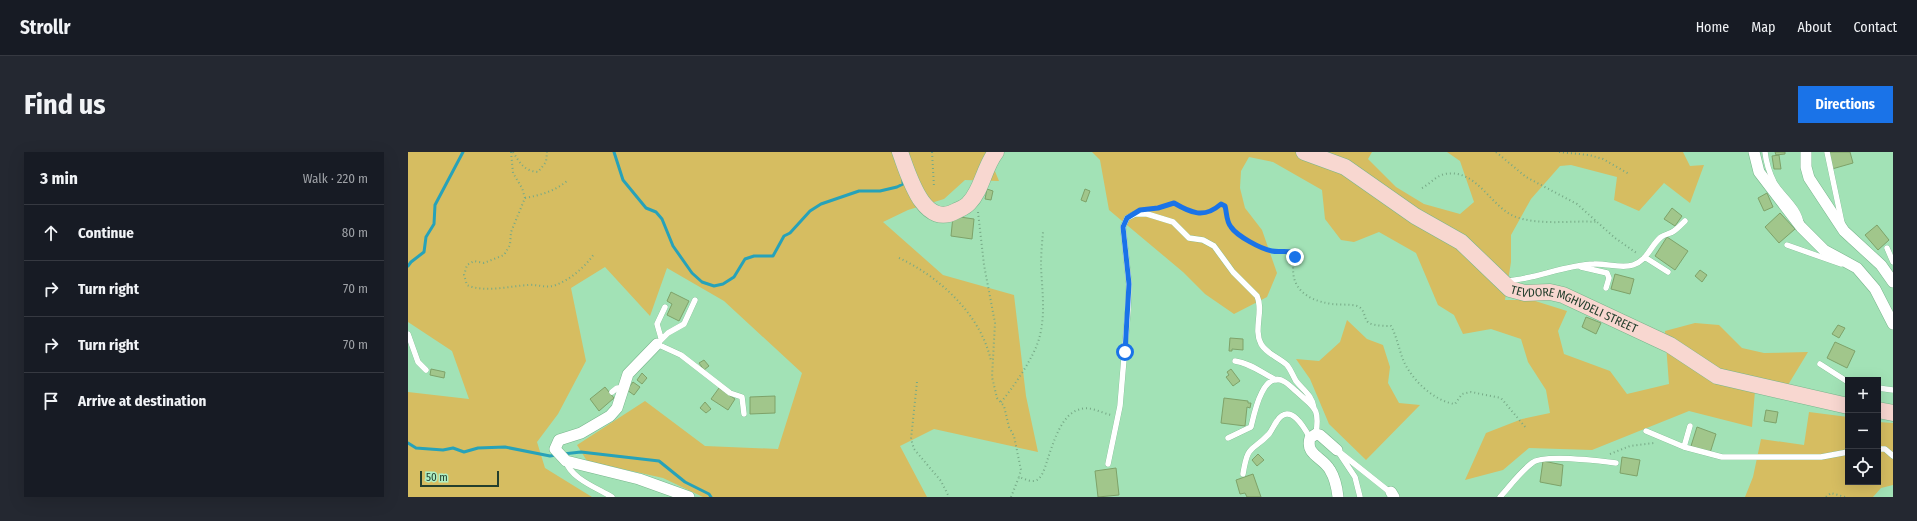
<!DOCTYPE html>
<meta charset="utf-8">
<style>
:root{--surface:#171b24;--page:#242831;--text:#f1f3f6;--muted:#9ea1a6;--line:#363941;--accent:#1a73e8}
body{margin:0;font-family:"Fira Sans Condensed",sans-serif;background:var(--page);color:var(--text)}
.controls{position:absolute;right:12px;bottom:12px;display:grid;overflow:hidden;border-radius:0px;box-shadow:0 4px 16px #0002}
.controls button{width:36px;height:36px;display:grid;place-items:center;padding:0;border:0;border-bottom:1px solid var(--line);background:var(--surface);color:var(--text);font:20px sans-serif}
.scale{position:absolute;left:12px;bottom:10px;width:79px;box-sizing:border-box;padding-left:4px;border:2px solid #243f2d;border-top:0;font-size:11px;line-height:14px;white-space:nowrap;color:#243f2d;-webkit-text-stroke:3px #afefc3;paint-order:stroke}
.stop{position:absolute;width:12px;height:12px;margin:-9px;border:3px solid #1a73e8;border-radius:50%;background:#fff}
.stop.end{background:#1a73e8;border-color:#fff;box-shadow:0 1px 4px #0008}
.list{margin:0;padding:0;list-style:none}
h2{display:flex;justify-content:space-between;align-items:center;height:52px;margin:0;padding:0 16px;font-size:17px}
h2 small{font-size:13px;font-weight:400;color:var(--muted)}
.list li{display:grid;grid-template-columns:26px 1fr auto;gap:12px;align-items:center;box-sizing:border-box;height:56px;padding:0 16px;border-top:1px solid var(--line)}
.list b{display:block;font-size:15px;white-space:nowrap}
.list em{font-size:13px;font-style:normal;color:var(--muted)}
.icon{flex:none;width:22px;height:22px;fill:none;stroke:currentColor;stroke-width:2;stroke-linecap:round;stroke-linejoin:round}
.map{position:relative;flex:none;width:1485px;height:345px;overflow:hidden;border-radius:0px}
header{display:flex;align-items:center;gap:24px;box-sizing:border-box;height:56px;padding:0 20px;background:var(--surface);border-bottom:1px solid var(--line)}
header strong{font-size:19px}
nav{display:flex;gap:22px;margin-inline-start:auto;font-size:14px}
.intro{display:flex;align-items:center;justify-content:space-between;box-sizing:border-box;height:96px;padding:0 24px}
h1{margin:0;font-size:28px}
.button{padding:10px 18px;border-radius:0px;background:var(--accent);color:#fff;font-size:14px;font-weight:700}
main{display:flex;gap:24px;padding:0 24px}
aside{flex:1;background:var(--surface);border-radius:0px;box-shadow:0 4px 16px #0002}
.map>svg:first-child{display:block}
.green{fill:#d6bd61}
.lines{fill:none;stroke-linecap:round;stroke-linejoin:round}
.stream{stroke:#27a2b9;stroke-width:3}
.building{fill:#a1c68b;stroke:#7ea269}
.lane-casing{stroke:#77b58b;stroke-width:6}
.street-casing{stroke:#77b58b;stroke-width:12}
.secondary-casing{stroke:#77b58b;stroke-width:17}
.path{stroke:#76a986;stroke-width:2;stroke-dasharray:1 3;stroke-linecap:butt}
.lane{stroke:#fff;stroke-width:5.5}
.street{stroke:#fff;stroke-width:11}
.secondary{stroke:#f8d7d0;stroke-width:16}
.route{stroke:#1a73e8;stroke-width:5}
.labels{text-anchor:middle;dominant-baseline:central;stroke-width:3.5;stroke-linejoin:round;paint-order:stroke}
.street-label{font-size:12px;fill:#243f2d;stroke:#afefc3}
</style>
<header>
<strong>Strollr</strong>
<nav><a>Home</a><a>Map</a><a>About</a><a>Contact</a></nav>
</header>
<div class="intro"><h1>Find us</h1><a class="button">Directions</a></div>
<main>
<aside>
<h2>3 min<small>Walk · 220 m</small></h2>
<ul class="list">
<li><svg class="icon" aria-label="ahead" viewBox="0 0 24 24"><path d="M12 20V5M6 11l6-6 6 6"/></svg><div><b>Continue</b></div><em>80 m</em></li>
<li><svg class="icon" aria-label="right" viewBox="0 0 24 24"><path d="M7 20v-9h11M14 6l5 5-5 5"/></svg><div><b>Turn right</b></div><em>70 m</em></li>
<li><svg class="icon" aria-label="right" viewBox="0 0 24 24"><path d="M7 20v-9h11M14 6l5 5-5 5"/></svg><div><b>Turn right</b></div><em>70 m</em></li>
<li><svg class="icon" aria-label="arrive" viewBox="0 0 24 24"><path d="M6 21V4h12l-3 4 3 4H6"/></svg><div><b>Arrive at destination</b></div></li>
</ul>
</aside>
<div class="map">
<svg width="1485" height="345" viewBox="0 0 1485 345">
<rect width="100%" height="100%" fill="#a2e2b6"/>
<!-- green -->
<path class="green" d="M0,0h579l12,29 -34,-1 -21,19 -36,11 -25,12 60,53 71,20 12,101 12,56 -104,-23 -34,17 27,51h-224l-40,-19 -76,-17 -10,-16 68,-44 60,45 73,3 24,-76 -78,-72 -57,-33 -17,48 -45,-49 -34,21 15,73 -28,53 -21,28 8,26 47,29h-184v-105l61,7 -17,-48 -44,-29z
M684,0h280l-4,7 28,28 28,17 36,10 14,-12 -14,-41 -13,-9h236l7,14 14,-1 -14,38 -26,-20 -25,28 -25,-11 3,-23 -46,-12 -11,1 -29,33 -20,36v27l-6,38h27l35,11 -9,20 6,23 46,17 17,23 42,-10 -4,-53 30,-8 24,2 23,23 22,5 44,-1 -20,33 -32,-6 -4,48 -63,-16 -97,39 -63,-2 -26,22 -38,10 21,-47 36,-14 28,-6 -4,-23 -18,-28 -7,-23 -30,-10 -28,5 -9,-19 -16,-10 -22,-52 -37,-21 -25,10 -13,-2 -16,-21 -3,-29 -49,-28 -24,-5 -8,14 -1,17 5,20 17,22 15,43 -10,24 -33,17 -29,-20 -22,-22 -74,-62 -9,-50z
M939,168l20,19 16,6 7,22 -2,16 11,20 21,2 -54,55 -37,-36 -19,-45 -14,-20 23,2 21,-19z
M1401,260l39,5v65h30v-60l15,1v62l-12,3 -8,9h-128l8,-20 8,-38 43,6z"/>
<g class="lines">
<!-- stream -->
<path class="stream" d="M206,0l9,28 23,28 10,4 6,7 11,27 19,27 10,9 12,4 9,-2 11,-7 11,-18 9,-3h19l11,-20 6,-3 20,-22 11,-7 38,-13h21l17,-4 6,-3v-5
M0,114l3,-4 13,-10 2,-15 8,-13 1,-19 28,-53
M0,291l8,5 27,2 10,-2 11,4 14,-4 27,-1 45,9 6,-1
M155,302l18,-2 78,9 26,21 24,12 2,3"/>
</g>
<!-- building -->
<path class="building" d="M1367,0h10v2l-9,1z
M1419,0h23l3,11 -21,6z
M1371,3l2,14h-7l-2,-13z
M579,37l6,2 -2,9 -6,-1z
M677,37l5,2 -4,11 -5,-2z
M1359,41l6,14 -9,4 -6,-13z
M1264,56l10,8 -7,10 -11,-7z
M1372,61l15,16 -16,14 -14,-16z
M545,64l21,3 -2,20 -21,-3z
M1469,73l12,15 -11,10 -13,-15z
M1259,85l21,14 -13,19 -20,-14z
M1292,118l7,5 -5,7 -7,-6z
M1207,122l19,5 -4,15 -19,-5z
M263,140l18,9 -10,20 -12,-6 5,-11 -5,-3z
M1178,165l15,6 -5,11 -14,-7z
M1430,173l7,3 -6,10 -7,-4z
M822,186l13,1v11l-11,-1v2h-3z
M1427,190l20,9 -8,17 -20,-10z
M296,208l5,6 -5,4 -5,-7z
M23,217l14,3 -1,6 -14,-3z
M823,217l9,12 -7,5 -7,-9 3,-2 -2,-3z
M234,221l5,5 -5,6 -5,-4z
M225,230l7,5 -6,8 -7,-5z
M197,235l9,11 -15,13 -9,-12z
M311,236l16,11 -7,11 -17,-11z
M367,244v17l-25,1v-17z
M816,246l24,3v2h3l-1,5 -3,-1 -2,19 -24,-3z
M297,250l6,7 -5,4 -6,-5z
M1358,258l12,2 -2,11 -12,-2z
M1289,275l19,7 -6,19 -19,-7z
M850,302l6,6 -7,6 -5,-6z
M1214,305l18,3 -3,16 -17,-3z
M1135,309l20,4 -2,21 -21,-4z
M708,316l3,27 -21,2 -3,-26z
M845,322l8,23h-14l-2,-4 -5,1 -4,-14z"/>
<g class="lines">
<!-- lane casing -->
<g class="lane-casing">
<path id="lane" d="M1357,0c1,9 5,22 9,30 8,14 25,25 27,42
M1419,0l15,71
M1379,93l54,19
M1479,96l6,14
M1238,106l22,14
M1173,115l26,6 2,5 -3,10
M1098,129c30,-2 58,-16 88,-17 12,-1 27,5 39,1 15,-5 17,-19 28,-28 4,-3 9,-3 13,-6 4,-3 8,-7 11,-10
M287,148l-11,24 -16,9 -11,11 24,11 49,38 12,4 2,17
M0,182l10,28 8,8
M253,186l-4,-14 8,-17
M827,209c15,2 27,12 41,19
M1412,212l28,18
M1470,236l15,2
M204,240l5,-4h5
M1238,279l38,16 38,10h99l27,-5
M820,286l23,-11c3,-13 12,-59 34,-45 5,3 8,7 12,10 17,16 23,15 19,42
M1276,295l6,-21
M1470,297h7l8,7
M929,298l54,43
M931,301l16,24 5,20
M158,309c4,17 31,27 46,36
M700,312l12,-58 8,-96 1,-26 -6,-57 4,-9 8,-4h12l26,8 16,16 14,2 11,6 19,26 24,24c7,15 -4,33 4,48 6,10 17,13 26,21 4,5 6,11 9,16 8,10 16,14 18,27
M835,322c5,-31 8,-21 26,-40 3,-4 5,-9 8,-13 13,-19 27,6 33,17
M1092,345c10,-11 20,-25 32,-34 11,-9 68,-2 84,0"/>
</g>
<!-- street casing -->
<g class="street-casing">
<path id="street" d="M1346,0l5,20 42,55 23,23 33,18 18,21 18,35
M1398,0v15l3,11 35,53 37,34 12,17
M249,192l-29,30 -11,34 -7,8 -29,17 -22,7 -4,9 11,12 73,18 50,18
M929,298l-17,-15 -4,-1 -6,4c-5,17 13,19 20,32 5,8 7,18 8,27
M983,340l3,5"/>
</g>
<!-- secondary casing -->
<g class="secondary-casing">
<g id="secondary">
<path d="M492,0c8,21 23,78 56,59 4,-2 10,-4 13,-8 13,-13 15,-36 27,-51"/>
<path id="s1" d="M896,0l41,15 70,49 46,26 49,47 15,4 25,-1 13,3 107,50 47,31 131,30"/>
<path d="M1470,258l15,3"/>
</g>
</g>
<!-- path -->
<path class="path" d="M103,0l2,21 9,15 3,10 -14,34 -1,13 -6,10 -20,8 -10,-2 -7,4 -3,10 3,10c17,8 44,1 61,0 10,-1 18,4 28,0 15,-6 29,-18 38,-31
M105,0c7,11 11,19 25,20l8,-10 1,-10
M524,0l2,35
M1088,0l30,25 51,27 38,34 23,16
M1151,0l30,3 14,4 26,15
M1014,36c8,-4 15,-13 23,-14 32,-6 46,34 71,43 26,9 56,3 82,5
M117,46c16,-3 30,-7 42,-17
M747,56l19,-5c17,10 30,16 47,1l4,2c2,7 1,15 6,21 6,9 30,22 41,24 8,1 17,-2 24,3 -10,30 7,46 36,50 8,1 18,0 25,2 9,3 6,13 12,17 6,3 16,3 22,3 6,11 8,24 13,36 9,19 30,39 51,42l7,-10 9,-2 30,6 25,30
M570,60l6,53 11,58 -3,54 5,21 7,8 5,21 5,9 7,34 -2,7
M491,106c41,19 82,57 92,103
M509,230l-6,57 3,10 27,32 8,16
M593,250c12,-14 33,-45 38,-63 7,-24 3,-49 2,-73 0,-11 1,-23 2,-34
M1202,302l20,-8 24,-3
M603,345l8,-20c6,2 13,6 18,3 6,-4 8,-13 10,-19 6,-17 14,-48 34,-52 9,-3 21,4 30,6
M1418,345l5,-4 14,4"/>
<!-- lane -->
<use href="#lane" class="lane"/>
<!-- street -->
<use href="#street" class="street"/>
<!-- secondary -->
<use href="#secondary" class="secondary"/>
</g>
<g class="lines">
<!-- route -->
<path class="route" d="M717,200l4,-68 -6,-57 4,-9 13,-8 18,-2 16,-5c17,10 30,16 47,1l4,2c2,7 1,15 6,21 6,9 30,22 41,24 8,2 17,-2 24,3l-1,3"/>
</g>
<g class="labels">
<!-- street labels -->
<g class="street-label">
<text stroke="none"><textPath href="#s1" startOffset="318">TEVDORE MGHVDELI STREET</textPath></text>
</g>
</g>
</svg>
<div class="controls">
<button>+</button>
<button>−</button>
<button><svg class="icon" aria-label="locate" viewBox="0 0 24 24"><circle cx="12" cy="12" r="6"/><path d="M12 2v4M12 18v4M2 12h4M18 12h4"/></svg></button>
</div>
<div class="scale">50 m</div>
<div class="stop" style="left:717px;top:200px"></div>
<div class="stop end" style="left:887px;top:105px"></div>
</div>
</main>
